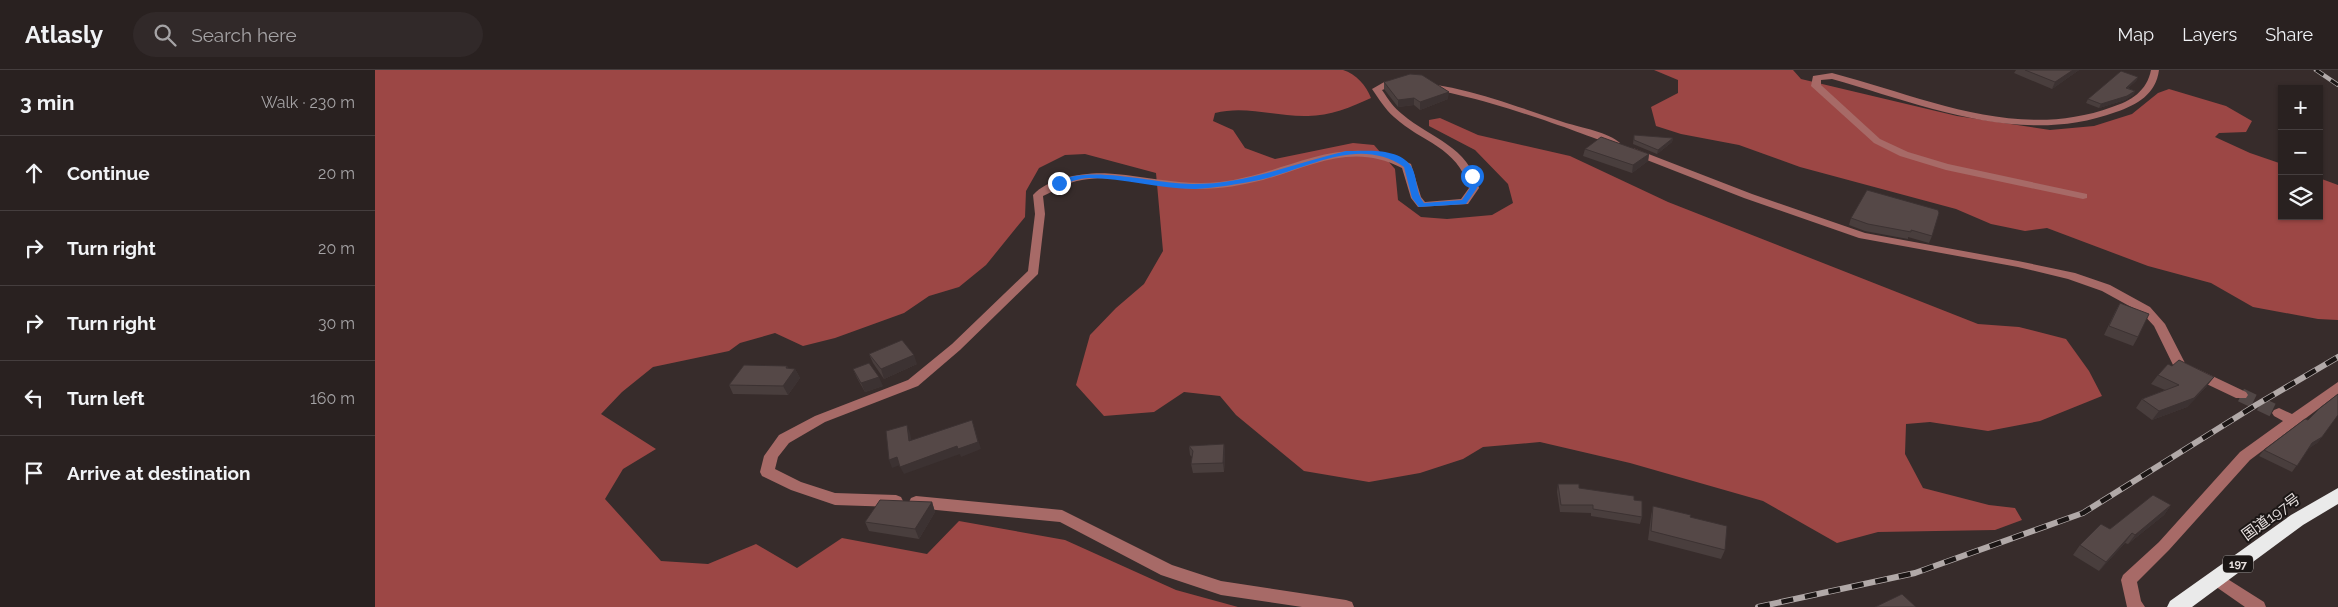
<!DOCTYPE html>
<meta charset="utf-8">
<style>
:root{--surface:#292120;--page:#312929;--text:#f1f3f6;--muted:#a5a3a5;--line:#453e3e}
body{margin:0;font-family:Raleway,"Noto Sans JP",sans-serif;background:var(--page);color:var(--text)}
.controls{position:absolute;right:15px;top:15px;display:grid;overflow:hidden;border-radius:0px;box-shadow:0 1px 4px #0004}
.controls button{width:45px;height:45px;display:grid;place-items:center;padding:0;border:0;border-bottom:1px solid var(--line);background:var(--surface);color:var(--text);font:25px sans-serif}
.stop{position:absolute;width:15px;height:15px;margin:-11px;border:4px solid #1a73e8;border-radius:50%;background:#fff}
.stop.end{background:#1a73e8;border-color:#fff;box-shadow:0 1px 5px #0008}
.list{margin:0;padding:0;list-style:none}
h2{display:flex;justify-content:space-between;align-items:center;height:65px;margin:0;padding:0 20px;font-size:21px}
h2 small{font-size:16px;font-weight:400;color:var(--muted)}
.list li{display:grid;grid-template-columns:32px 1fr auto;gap:15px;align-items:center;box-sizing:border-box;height:75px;padding:0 20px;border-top:1px solid var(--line)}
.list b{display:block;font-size:19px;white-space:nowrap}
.list em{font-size:16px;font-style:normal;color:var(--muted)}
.icon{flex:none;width:28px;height:28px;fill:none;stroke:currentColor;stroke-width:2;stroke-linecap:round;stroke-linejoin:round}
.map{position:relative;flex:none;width:1963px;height:537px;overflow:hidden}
header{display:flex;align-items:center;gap:30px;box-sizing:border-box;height:70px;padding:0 25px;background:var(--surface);border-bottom:1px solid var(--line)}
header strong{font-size:24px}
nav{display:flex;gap:28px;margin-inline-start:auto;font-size:18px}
.search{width:350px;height:45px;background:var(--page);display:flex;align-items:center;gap:12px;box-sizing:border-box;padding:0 18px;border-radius:28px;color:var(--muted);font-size:19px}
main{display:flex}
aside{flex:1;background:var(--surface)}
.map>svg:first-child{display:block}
.forest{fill:#9c4745}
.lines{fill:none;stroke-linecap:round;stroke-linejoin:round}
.minor-tunnel{stroke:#514746;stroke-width:14;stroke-dasharray:14 7;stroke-linecap:butt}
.minor{fill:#a76a67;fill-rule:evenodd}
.highway{fill:#eaeaea;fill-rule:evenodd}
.rail-far1-casing{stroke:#b1a9a8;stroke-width:4.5}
.rail-casing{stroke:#b1a9a8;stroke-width:6}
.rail-far1{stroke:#1b1615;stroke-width:3;stroke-dasharray:9;stroke-linecap:butt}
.rail{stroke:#1b1615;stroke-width:4.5;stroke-dasharray:12;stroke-linecap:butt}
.wall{fill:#493e3d}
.shaded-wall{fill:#3c3232}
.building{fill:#554847;stroke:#3c3232}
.route{fill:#1a73e8}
.labels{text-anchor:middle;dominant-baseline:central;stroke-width:4;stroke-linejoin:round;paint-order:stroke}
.shield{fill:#1b1615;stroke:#a9a3a2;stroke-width:1}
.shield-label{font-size:11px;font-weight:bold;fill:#e6dfde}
.near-street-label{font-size:15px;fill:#e6dfde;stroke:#1b1615}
</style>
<header>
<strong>Atlasly</strong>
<div class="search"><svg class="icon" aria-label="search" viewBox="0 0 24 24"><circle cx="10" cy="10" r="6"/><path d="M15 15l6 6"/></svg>Search here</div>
<nav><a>Map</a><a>Layers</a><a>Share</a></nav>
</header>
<main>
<aside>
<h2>3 min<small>Walk · 230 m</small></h2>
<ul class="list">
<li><svg class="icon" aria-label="ahead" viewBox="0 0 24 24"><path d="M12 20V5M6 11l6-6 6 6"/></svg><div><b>Continue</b></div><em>20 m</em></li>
<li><svg class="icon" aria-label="right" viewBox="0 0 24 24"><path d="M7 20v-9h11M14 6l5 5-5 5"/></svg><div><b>Turn right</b></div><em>20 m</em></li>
<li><svg class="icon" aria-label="right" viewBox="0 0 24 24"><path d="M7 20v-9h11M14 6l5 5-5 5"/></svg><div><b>Turn right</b></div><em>30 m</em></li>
<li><svg class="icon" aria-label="left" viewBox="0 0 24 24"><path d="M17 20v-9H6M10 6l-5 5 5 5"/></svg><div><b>Turn left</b></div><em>160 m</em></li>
<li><svg class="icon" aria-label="arrive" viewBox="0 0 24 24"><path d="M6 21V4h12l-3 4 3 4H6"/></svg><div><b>Arrive at destination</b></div></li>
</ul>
</aside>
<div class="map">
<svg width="1963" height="537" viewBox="0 0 1963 537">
<rect width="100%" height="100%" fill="#372c2b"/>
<!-- forest -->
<path class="forest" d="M0,0h968c13,4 23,15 28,28 -19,9 -42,18 -63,18 -32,1 -62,-11 -93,-3l-2,8 20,9 12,18 30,11 78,-16 21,2 21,24 3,31 23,17 26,2 45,-4 21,-12 -5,-19 -33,-34 -46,-24v-6l11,-2 38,17 92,21 98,46 310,122 41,3 47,12 23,32 13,25 -62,25 -52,10 -58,-9 -24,2 -1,30 18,34 66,17 26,3 7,12 -27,10 -117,2 -41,11 -74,-42 -133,-38 -90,-21 -57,5 -20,12 -43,14 -51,9 -65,-11 -68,-56 -16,-19 -36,-4 -30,20 -50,4 -28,-31 14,-50 26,-27 28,-24 19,-33 -7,-78 -71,-19 -20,1 -26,13 -13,23 -1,26 -39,48 -27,22 -30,9 -25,17 -69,25 -32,8 -28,-13 -35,10 -11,8 -76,16 -31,25 -21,22 55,35 -33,20 -18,30 56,62 47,3 48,-20 41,24 45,-30 85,16 32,-33 106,19 111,50 62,17h-863z
M1279,0h139l8,9 156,37 93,14 44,-4 38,-12 26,-21 11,-4 57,17 26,15 -6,11 -27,1 -4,4 35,16 32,11v52h37v-38l19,7v135l-20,-1 -65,-12 -42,-24 -63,-17 -101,-38 -22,3 -34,-7 -35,-15 -156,-42 -61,-22 -58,-11 -25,-8 -5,-19 27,-14v-13z"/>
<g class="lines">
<!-- minor-tunnel -->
<path class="minor-tunnel" d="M1866,325l38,18"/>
<!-- minor -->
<path class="minor" d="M1776,0h8c-3,24 -22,35 -43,42 -95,35 -192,-7 -284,-33l-11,1v5l59,54 28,13 40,12 139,30v4l-4,1 -137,-29 -46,-14 -26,-13 -63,-57 2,-10 19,-3c92,24 185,69 280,34 19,-6 35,-16 39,-37z
M1011,11c62,-2 123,23 180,42 14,4 44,10 54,20l-5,3 -3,-1c-40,-16 -194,-73 -230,-55 6,9 12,18 20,24 31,26 65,31 77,74l-11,16 -50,3 -7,-9 -9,-30c-49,-26 -90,-2 -139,12 -20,5 -42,9 -64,9 -38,0 -79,-16 -117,-9 -14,2 -26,10 -39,16l2,18 -7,60 -78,76 -42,36 -93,36 -36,21 -11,14 -3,12 26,13 34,11 61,2 5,2 2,4 -2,4 -5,2 -61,-2 -44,-15 -29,-14 -2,-4 4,-16 15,-21 36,-19 93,-36 44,-36 76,-73 7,-57 -2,-19c17,-19 58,-24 82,-21 35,3 69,12 105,8 69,-8 122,-53 191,-18l10,33 4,5 36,-3 8,-11c-12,-42 -47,-45 -75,-71 -9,-8 -15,-18 -22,-28z
M1258,78l119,46 113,39 153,28 57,12 35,12 40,22 15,17 20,39 61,29 2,3 -2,3h-10l-61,-29 -21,-43 -12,-13 -40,-22 -34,-12 -50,-12 -159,-29 -115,-40 -115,-45 -1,-2z
M1963,312v12l-88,66 -81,90 -32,32 4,19 4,6h-18l-6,-27 2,-5 36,-33 81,-90 43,-31 -9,-5 -2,-3 2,-3 5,-2 13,6z
M541,426l146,14 110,55 49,16 125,19 6,2 2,5h-52l-81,-12 -60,-20 -101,-53 -144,-14 -5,-2 -2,-4 2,-4z
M1843,503l46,29 2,5h-21l-33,-23 -2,-5 2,-5z"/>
<!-- highway -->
<path class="highway" d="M1963,418v16l-35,21 -111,82h-25l3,-6 121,-86z"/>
<!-- rail-far1 casing -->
<g class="rail-far1-casing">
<path id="rail-far1" d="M1941,0l22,15"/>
</g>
<!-- rail casing -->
<g class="rail-casing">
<path id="rail" d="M1383,537l157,-34 168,-60 173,-108 82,-48"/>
</g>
<!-- rail-far1 -->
<use href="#rail-far1" class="rail-far1"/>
<!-- rail -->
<use href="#rail" class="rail"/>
</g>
<!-- wall -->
<path class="wall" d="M1641,0h63l-27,19 -38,-16z
M1763,7l-2,4 -8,7 7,3 -2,4 -8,5 -26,8 -13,-5 2,-4z
M1009,12l64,17 -28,11 -6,-5 -16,2 -14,-18z
M1259,65l39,3 -1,4 -15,12 -24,-10z
M1210,79l64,5 -1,7 -16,12 -49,-17z
M1492,120l65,46 -3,7 -21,-6v2l-43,-8 -16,-6 2,-7z
M1745,233l18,34 -5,9 -29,-11 11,-23z
M494,284l48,10 -33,15 -11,-16z
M412,296l1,2 7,1 5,9 -12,17 -55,-1 -4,-9z
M1797,296l35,20 -20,21 -35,13 -16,-12 6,-9 23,-9 -14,-6 7,-9z
M478,299l30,17 -18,6 -8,-14z
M1947,367l-5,6 -8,5 -17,24 -33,-16 5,-6z
M849,374l1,10 -1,18 -31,1 -2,-9 1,-7 -2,-2 -1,-9z
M1183,414l76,16 8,17 -2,7 -49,-8v-3l-31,-1 -3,-20z
M557,432l3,10 -16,27 -50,-8 -4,-9z
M1796,435l-7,10 -36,29 -3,-1 -26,28 -26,-16 7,-10 30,-16z
M1278,436l37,11 35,33 -4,9 -73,-19 3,-24z"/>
<!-- shaded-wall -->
<path class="shaded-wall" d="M1698,0h6l-27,19 3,-7z
M1763,7l-2,4 -12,11 2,-4z
M1760,21l-2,4 -8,5 -26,8 2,-4z
M1074,22l-1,7 -28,11v-8z
M1039,28v7l-16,2v-7z
M1298,68l-1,4 -15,12 1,-4z
M1274,84l-1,7 -16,12 1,-8z
M539,285l3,9 -33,15 -3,-10z
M412,296l4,9 4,-6 5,9 -12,17 -5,-9 3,-18z
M504,307l4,9 -18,6 -4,-9z
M1839,307l-7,9 -20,21 -35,13 7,-9z
M597,350l9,29 -20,8 -3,-8z
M532,355l3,8 3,15 -4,-7z
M1947,367l-5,6 -10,7 5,-7z
M849,374l1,10 -1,18 -1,-9z
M582,376l3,8 -56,20 -4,-7z
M522,387l3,8 -8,3 -3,-8z
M557,432l3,10 -16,27 -4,-10z
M1796,435l-7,10 -36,29 7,-9z
M1757,463l-7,10 -26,28 7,-9z"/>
<!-- building -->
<path class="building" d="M1650,0h48l-18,12z
M1746,1l17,6 -12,11 9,3 -8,5 -26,8 -13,-5z
M1035,4l12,1 27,17 -29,10 -6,-4 -16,2 -14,-18z
M1259,65l39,3 -15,12 -24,-10z
M1226,67l48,17 -16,11 -48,-16z
M1492,120l71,20 1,3 -7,23 -21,-6v2l-43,-8 -17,-6z
M1745,233l29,11 -11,23 -29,-11z
M527,270l12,15 -33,14 -12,-15z
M1804,290l35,17 -20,21 -35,13 -17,-12 37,-14 -21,-10 10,-11 4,2z
M494,293l10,14 -18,6 -8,-14z
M369,295l43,1 -1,2 9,1 -12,17 -54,-1z
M1963,324v21l-16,22 -10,6 -15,23 -33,-16 41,-31 3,1 12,-12z
M597,350l6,22 -20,7 -1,-3 -57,21 -3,-10 -8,3 -3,-29 21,-6 2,16z
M849,374l-1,19 -32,1 2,-13 -4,-5z
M1183,414h21v4l55,8v4l8,1v16l-49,-8v-4h-32z
M1778,425l18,10 -36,30 -3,-2 -26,29 -26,-17 21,-21 9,5z
M505,430l52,2 -17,27 -50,-7z
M1278,436l38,9 -1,2 37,9 -2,24 -74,-19z
M1527,524l14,13h-41z"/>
<!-- route -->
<path class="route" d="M971,81c19,0 52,-4 65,15 7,11 4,26 13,37l38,-3 8,-12v-14l5,2 2,12 -11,16 -47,3 -7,-9 -8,-31c-46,-32 -98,3 -145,13 -20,4 -44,8 -64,9 -36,0 -71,-11 -106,-11 -10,0 -21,5 -30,7l-3,-2c31,-20 101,2 138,1 52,0 102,-21 152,-33z"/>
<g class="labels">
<!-- shield labels -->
<rect class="shield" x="1848" y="485.5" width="30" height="17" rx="4"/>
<g class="shield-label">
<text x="1863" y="494">197</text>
</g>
<!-- near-street labels -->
<g class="near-street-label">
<text transform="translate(1896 447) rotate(-36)">国道197号</text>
</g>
</g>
</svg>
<div class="controls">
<button>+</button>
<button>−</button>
<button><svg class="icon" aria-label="layers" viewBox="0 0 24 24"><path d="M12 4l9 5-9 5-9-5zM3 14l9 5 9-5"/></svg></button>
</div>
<div class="stop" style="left:1097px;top:106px"></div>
<div class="stop end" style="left:684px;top:113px"></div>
</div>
</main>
